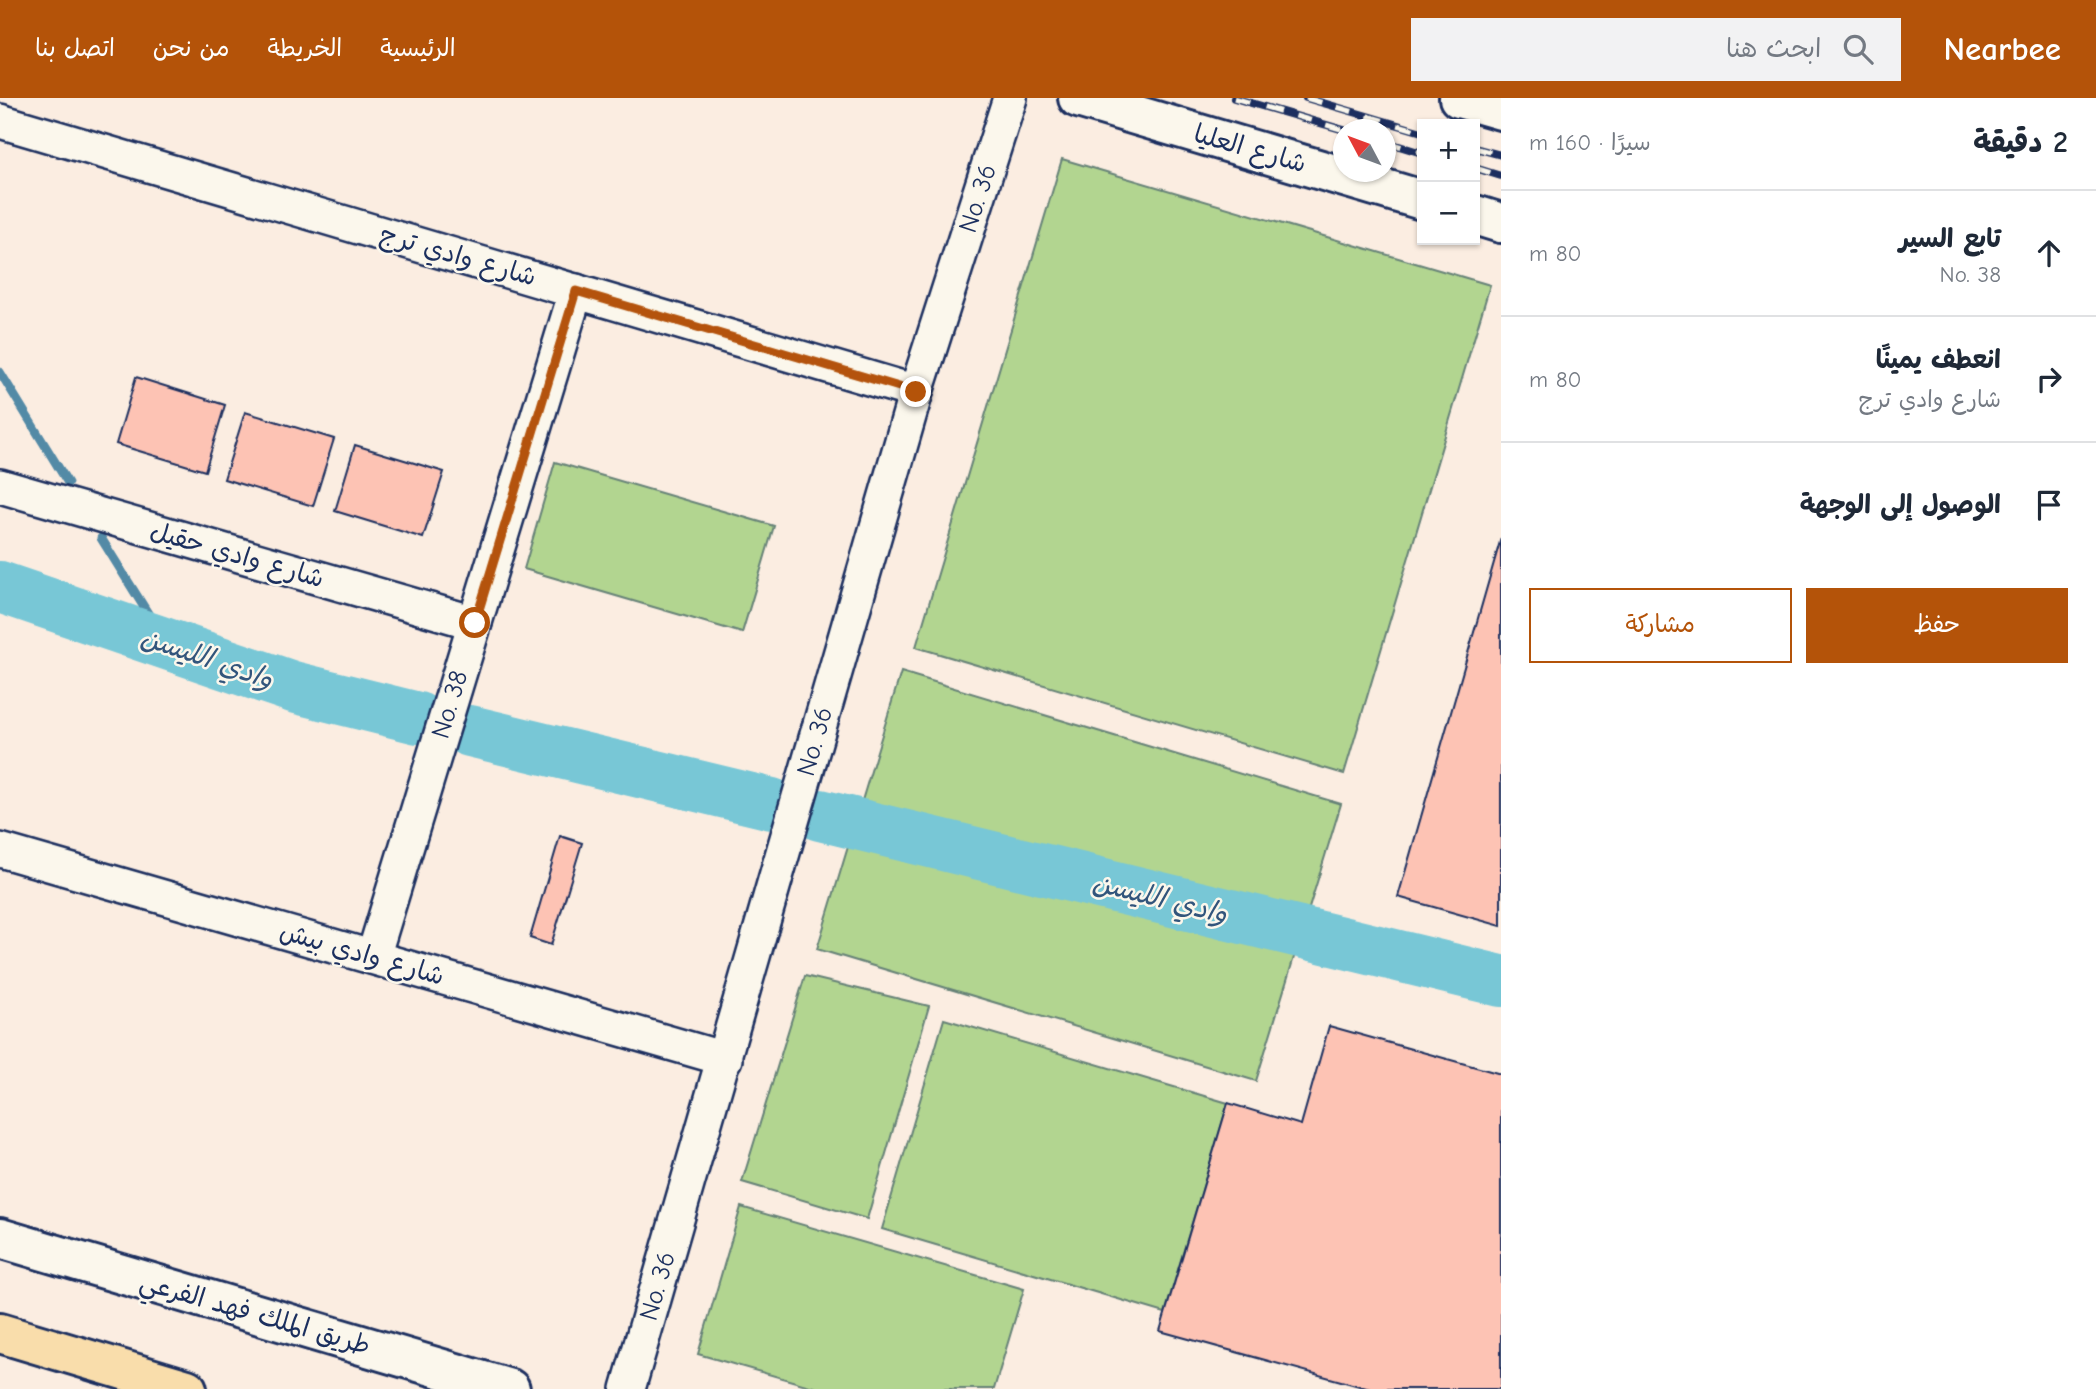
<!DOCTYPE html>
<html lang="ar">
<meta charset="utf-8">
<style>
:root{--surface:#fff;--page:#f2f2f3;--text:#1f2937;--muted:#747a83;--line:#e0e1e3;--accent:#b45309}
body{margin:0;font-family:"Comic Neue","Playpen Sans Arabic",sans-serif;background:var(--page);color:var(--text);direction:rtl}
.controls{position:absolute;right:21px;top:21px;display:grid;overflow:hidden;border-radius:0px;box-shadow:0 2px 5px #0004}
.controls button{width:63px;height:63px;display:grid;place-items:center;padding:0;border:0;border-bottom:2px solid var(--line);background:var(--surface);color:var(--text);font:35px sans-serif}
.compass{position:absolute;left:1333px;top:21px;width:63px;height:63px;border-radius:50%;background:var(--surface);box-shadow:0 2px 5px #0004;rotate:311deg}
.stop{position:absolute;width:21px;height:21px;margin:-16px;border:5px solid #b45309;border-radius:50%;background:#fff}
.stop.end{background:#b45309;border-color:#fff;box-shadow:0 2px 7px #0008}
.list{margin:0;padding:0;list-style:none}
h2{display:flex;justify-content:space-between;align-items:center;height:91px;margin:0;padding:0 28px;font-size:30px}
h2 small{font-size:23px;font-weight:400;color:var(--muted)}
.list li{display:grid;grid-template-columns:46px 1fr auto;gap:21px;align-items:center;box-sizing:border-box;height:126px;padding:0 28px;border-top:2px solid var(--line)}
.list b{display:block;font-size:26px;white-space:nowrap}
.list p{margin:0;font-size:23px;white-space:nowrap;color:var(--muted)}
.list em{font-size:23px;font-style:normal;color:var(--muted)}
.actions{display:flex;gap:14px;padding:21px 28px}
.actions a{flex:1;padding:16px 0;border:2px solid var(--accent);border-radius:0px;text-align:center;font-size:24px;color:var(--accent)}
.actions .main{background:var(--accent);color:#fff}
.icon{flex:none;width:38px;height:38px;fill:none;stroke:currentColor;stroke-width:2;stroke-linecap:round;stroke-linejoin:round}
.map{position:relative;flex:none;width:1501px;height:1291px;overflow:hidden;direction:ltr}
header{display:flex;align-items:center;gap:42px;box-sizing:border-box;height:98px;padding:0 35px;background:var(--accent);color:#fff}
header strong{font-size:33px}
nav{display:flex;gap:38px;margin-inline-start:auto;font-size:24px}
.search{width:490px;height:63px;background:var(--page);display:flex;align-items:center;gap:18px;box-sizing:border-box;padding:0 24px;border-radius:0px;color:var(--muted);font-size:26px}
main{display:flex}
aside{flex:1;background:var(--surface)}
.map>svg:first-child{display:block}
.green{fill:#b2d590;stroke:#668277;stroke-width:2}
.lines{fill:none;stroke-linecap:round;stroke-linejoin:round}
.stream{stroke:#538aa6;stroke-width:9}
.river{stroke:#78c7d6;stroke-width:52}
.building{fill:#fdc3b4;stroke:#1b2f5e;stroke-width:2}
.minor-casing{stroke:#1b2f5e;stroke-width:38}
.secondary-casing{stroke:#1b2f5e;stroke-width:44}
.motorway-casing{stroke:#1b2f5e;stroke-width:44}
.minor{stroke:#fbf7ec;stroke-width:33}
.secondary{stroke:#fbf7ec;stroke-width:38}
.motorway{stroke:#f9ddab;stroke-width:38}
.rail-casing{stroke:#1b2f5e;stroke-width:8}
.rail{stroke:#fbf7ec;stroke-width:5;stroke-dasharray:16;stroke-linecap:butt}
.route{stroke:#b45309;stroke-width:9}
.labels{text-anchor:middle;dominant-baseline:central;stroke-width:5;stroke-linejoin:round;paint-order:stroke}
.street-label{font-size:26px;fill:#1b2f5e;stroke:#fbf7ec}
.water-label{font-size:28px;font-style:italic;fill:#32557c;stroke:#fbf7ec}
</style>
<header>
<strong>Nearbee</strong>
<div class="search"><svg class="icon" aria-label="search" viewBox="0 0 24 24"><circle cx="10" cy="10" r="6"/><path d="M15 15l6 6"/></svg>ابحث هنا</div>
<nav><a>الرئيسية</a><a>الخريطة</a><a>من نحن</a><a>اتصل بنا</a></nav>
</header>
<main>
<aside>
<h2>2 دقيقة<small>سيرًا · 160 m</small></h2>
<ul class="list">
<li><svg class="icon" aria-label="ahead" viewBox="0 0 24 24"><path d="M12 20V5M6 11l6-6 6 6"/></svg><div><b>تابع السير</b><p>No. 38</p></div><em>80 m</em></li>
<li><svg class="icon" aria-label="right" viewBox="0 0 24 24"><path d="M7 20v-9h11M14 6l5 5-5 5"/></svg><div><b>انعطف يمينًا</b><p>شارع وادي ترج</p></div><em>80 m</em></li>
<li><svg class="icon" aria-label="arrive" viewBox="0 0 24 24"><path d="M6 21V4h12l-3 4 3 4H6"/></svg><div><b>الوصول إلى الوجهة</b></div></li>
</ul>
<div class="actions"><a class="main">حفظ</a><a>مشاركة</a></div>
</aside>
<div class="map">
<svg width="1501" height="1291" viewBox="0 0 1501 1291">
<rect width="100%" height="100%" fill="#fbede1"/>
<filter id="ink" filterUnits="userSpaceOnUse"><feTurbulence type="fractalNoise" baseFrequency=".0143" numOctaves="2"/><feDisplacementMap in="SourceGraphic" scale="14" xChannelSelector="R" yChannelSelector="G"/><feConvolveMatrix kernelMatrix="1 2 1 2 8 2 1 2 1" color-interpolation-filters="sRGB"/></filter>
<g filter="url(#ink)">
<!-- green -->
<path class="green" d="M1062,61l428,126 -146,489 -428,-127z
M555,364l219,64 -32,107 -218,-64z
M901,574l440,132 -85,277 -439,-132z
M805,878l124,30 -62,213 -125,-37z
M944,921l284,84 -63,210 -283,-84z
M741,1109l283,82 -30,100h-174l-122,-35z"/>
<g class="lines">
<!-- stream -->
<path class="stream" d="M0,274l68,111
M101,440l66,106"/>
<!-- river -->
<path class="river" d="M0,489l293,100 125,31
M470,633l302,73
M820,717l681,166"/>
</g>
<!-- building -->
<path class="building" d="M136,279l89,28 -20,66 -89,-27z
M245,314l89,27 -21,67 -89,-27z
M355,347l89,27 -21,66 -88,-27z
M1501,440v388l-103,-29z
M560,738l22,7 -31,102 -21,-7z
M1329,928l172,48v315h-131l-210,-58 68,-228 73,22z"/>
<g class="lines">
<!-- minor casing -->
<g class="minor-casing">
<g id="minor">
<path d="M0,23l916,271"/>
<path d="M0,388l475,137"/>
<path d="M0,752l725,209"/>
<path id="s1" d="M373,859l203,-666"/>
<path id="s2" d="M628,1291l288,-997 94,-294"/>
</g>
</g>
<!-- secondary casing -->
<g class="secondary-casing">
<path id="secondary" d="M1078,0l344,102
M1459,0l42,12
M1475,117l26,8
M0,1140l510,151"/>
</g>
<!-- motorway casing -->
<g class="motorway-casing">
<path id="motorway" d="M0,1235l187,56"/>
</g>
<!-- minor -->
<use href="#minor" class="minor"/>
<!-- secondary -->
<use href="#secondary" class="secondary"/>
<!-- motorway -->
<use href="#motorway" class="motorway"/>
<!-- rail casing -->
<g class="rail-casing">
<path id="rail" d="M1234,0l110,32
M1306,0l116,34
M1386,44l36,11
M1475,50l26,7
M1475,70l26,8"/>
</g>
<!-- rail -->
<use href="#rail" class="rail"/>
</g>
</g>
<g class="lines" filter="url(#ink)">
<!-- route -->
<path class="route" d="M475,525l101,-332 340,101"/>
</g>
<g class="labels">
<!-- street labels -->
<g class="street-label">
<text transform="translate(1250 51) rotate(16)">شارع العليا</text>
<text stroke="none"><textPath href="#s2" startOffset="1241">No. 36</textPath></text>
<text transform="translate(458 158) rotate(16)">شارع وادي ترج</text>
<text transform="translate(237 457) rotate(16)">شارع وادي حقيل</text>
<text stroke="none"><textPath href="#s1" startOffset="264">No. 38</textPath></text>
<text stroke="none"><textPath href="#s2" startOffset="674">No. 36</textPath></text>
<text transform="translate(362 856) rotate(16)">شارع وادي بيش</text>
<text stroke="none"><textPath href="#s2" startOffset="107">No. 36</textPath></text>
<text transform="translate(255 1216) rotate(16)">طريق الملك فهد الفرعي</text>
</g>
<!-- water labels -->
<g class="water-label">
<text transform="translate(207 560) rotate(19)">وادي الليسن</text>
<text transform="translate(1160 800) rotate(14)">وادي الليسن</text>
</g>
</g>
</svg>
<div class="controls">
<button>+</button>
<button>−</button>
</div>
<svg class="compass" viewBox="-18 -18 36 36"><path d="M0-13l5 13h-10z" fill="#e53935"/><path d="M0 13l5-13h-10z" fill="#747a83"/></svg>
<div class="stop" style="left:475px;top:525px"></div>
<div class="stop end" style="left:916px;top:294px"></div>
</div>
</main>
